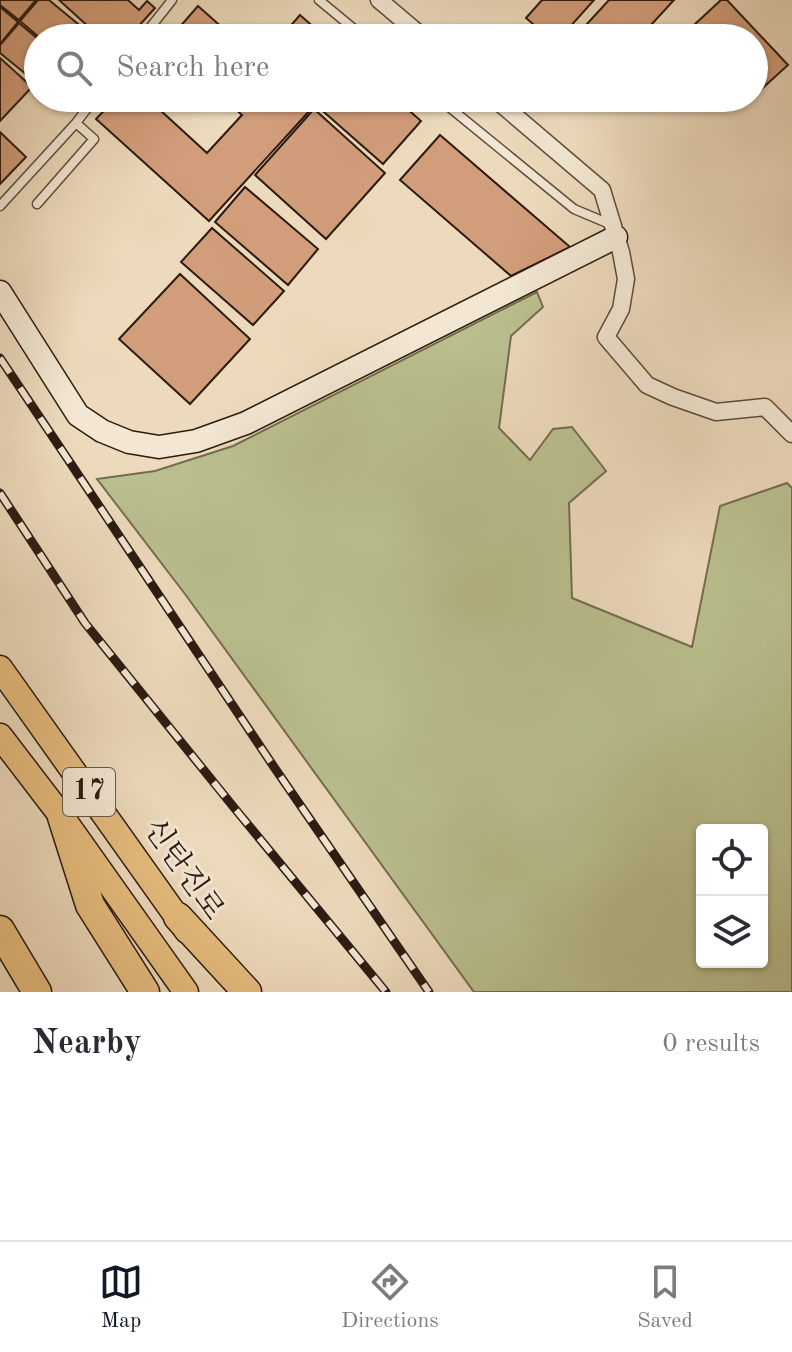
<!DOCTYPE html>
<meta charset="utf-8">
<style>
:root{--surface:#fff;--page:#f2f2f3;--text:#2b2b33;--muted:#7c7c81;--line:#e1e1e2;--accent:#111827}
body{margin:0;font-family:"Old Standard TT","Noto Serif KR",serif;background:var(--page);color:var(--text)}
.controls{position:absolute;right:24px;bottom:24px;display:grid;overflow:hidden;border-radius:8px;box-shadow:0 2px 6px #0004}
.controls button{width:72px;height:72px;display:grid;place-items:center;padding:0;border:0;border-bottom:2px solid var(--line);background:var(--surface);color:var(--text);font:40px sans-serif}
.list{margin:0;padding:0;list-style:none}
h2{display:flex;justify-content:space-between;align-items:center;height:104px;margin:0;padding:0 32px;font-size:34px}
h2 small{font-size:26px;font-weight:400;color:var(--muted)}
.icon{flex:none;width:44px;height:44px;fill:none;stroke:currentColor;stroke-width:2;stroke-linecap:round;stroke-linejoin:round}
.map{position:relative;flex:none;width:792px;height:992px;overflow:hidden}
.search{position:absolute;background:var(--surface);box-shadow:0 2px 6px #0004;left:24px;right:24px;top:24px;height:88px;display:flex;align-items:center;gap:20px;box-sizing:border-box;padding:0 28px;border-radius:44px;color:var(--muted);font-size:30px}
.sheet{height:248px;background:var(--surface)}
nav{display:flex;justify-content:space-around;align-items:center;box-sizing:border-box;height:112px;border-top:2px solid var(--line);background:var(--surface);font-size:22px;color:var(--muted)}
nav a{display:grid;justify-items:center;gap:4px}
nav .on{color:var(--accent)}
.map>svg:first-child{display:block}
.green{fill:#babf8f;stroke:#736d50;stroke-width:2;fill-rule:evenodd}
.building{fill:#d29d7a;stroke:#2c1b11;stroke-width:2}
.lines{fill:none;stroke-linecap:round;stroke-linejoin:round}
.lane-casing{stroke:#5c4b3c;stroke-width:11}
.street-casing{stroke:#5c4b3c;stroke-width:19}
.secondary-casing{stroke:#2c1b11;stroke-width:25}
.primary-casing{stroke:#2c1b11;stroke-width:27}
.highway-casing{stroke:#2c1b11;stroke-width:31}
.lane{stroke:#f3e7d3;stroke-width:8}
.street{stroke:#f3e7d3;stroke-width:16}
.secondary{stroke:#f3e7d3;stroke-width:22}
.primary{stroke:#e6bd7e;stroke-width:24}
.highway{stroke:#e6bd7e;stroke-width:28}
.rail-casing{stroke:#2c1b11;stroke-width:9}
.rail{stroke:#f3e7d3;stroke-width:6;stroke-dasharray:18;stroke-linecap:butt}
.labels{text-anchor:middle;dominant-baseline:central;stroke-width:6;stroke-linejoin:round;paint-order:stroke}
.shield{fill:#f3e7d3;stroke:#68584b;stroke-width:2}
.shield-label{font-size:28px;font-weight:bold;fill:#2c1b11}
.street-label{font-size:30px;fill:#2c1b11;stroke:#f3e7d3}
</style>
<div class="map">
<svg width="792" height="992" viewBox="0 0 792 992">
<rect width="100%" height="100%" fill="#eddabc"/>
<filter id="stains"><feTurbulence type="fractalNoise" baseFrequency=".0025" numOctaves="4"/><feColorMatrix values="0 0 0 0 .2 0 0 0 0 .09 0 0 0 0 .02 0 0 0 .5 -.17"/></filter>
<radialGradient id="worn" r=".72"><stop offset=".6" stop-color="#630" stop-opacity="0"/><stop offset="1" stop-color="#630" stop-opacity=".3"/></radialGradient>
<!-- green -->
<path class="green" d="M537,292l6,15 -32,29 -12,92 31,32 23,-31 19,-2 34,44 -37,32 3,95 120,49 28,-141 67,-23 5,5v504h-318l-289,-398 -88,-115 58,-8 78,-25zM702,830h60v132h-60z"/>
<!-- building -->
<path class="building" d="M0,0h36l-17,20 -19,-15z
M38,0h11l46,38h-55l-20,-17z
M59,0h69l11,10 8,-9 8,7 -27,30h-27z
M542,0h52l-34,38h-11l-23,-20z
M609,0h65l-35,38h-65z
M721,0h6l61,65 -32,29h-2v-56h-74z
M198,6l36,32h-64z
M0,7l18,15 -18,22z
M300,15l26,23h-46z
M19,23l19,16v45l-38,-31v-8z
M0,58l32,29 -32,34z
M116,98h31l60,55 35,-38 -19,-17h78l11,10 -103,113 -113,-102z
M308,98h87l26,23 -38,43z
M314,109l71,64 -59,66 -71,-64z
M0,132l26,25 -26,27z
M440,135l130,112 -59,29 -111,-96z
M245,187l73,62 -30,36 -73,-63z
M212,228l72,63 -31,34 -72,-63z
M180,274l70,65 -60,65 -71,-65z"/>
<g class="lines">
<!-- lane casing -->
<g class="lane-casing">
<path id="lane" d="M319,0l46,38
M142,38l30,-38
M438,98l136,111 38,16
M37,204l57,-65 -18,-16 19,-25
M0,206l76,-83"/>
</g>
<!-- street casing -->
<g class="street-casing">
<path id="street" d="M379,0l45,38
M494,98l108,92 19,62 5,27 -5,30 -15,28 41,48 26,12 43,15 49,-5 27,27"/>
</g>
<!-- secondary casing -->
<g class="secondary-casing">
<path id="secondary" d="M0,292l78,123 24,16 27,11 30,5 37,-6 50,-18 370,-186"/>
</g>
<!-- primary casing -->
<g class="primary-casing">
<path id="primary" d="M0,668l187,263
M0,736l62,81 124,175"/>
</g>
<!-- highway casing -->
<g class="highway-casing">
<path id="highway" d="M62,817l28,88 55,87
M178,917l69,75
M0,930l37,62"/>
</g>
<!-- lane -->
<use href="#lane" class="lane"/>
<!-- street -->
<use href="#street" class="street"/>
<!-- secondary -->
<use href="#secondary" class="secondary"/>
<!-- primary -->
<use href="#primary" class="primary"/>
<!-- highway -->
<use href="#highway" class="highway"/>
<!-- rail casing -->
<g class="rail-casing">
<path id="rail" d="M0,358l274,409 155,225
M0,493l85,130 151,187 150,182"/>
</g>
<!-- rail -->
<use href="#rail" class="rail"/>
</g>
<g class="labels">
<!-- shield labels -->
<rect class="shield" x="63" y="768" width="52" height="48" rx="6"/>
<g class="shield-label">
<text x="89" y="792">17</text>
</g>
<!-- street labels -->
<g class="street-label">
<text transform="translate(183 870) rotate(55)">신탄진로</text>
</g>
</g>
<rect width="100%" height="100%" filter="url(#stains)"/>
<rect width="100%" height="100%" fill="url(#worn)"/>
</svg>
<div class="controls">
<button><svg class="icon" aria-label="locate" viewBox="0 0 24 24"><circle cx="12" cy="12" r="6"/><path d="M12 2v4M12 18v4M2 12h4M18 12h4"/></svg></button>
<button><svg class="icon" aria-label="layers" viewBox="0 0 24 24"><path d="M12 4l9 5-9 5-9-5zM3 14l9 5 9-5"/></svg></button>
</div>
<div class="search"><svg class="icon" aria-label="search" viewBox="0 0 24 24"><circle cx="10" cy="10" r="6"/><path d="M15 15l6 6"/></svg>Search here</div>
</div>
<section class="sheet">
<h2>Nearby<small>0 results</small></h2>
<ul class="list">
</ul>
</section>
<nav>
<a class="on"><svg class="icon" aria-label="map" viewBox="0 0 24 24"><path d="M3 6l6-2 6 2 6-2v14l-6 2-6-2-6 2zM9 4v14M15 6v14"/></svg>Map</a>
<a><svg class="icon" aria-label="directions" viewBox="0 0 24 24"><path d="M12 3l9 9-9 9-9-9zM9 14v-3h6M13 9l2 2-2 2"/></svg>Directions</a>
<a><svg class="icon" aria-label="saved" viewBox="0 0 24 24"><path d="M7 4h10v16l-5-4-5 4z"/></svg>Saved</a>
</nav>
